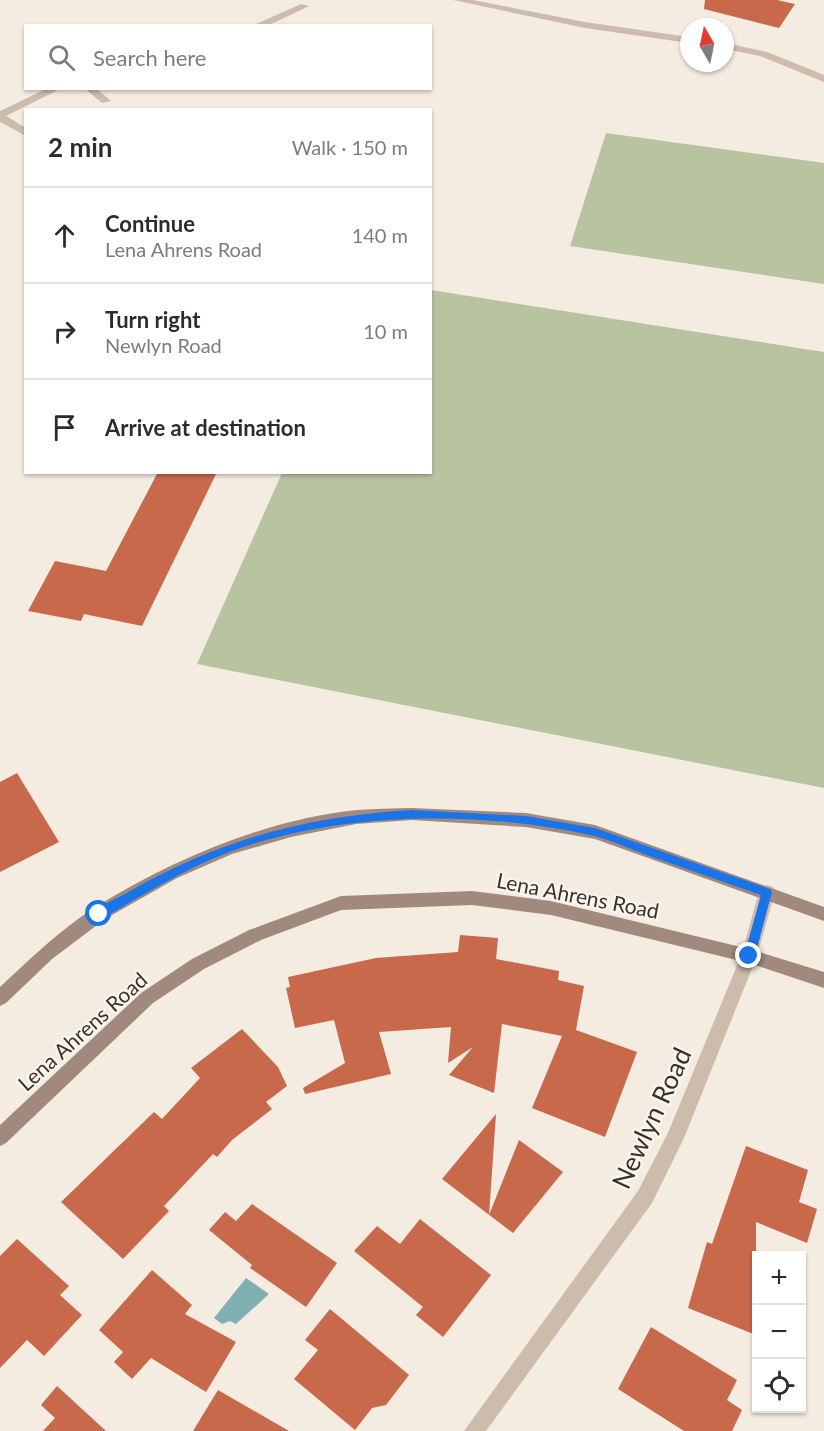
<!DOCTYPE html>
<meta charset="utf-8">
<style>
:root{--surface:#fff;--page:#f2f2f3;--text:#2b2b33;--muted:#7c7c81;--line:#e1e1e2}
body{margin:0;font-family:Lato,sans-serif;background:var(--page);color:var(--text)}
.controls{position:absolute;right:18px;bottom:18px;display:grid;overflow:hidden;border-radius:0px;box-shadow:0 2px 4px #0004}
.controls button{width:54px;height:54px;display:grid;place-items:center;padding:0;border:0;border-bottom:2px solid var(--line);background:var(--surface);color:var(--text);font:30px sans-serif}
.compass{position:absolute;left:680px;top:18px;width:54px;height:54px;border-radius:50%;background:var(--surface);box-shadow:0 2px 4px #0004;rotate:351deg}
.stop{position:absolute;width:18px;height:18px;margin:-14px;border:4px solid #1a73e8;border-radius:50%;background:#fff}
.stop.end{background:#1a73e8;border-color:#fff;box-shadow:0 2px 6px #0008}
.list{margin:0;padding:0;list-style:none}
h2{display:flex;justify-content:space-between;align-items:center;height:78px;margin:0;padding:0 24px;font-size:26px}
h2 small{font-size:20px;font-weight:400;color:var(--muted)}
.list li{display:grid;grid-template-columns:39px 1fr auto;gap:18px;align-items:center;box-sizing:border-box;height:96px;padding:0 24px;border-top:2px solid var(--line)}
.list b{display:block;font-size:22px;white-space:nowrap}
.list p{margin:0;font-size:20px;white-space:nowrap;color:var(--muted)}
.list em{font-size:20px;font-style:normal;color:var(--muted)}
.icon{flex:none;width:33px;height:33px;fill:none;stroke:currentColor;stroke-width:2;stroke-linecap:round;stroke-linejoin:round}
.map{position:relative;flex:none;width:824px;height:1431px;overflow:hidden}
.search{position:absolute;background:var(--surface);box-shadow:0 2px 4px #0004;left:24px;top:24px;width:408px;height:66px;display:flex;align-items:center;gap:15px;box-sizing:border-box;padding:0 21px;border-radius:0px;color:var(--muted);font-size:22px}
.panel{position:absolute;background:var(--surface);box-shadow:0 2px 4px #0004;left:24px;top:108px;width:408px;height:366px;border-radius:0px}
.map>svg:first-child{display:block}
.green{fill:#b8c4a0}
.water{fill:#7fb0b2}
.building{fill:#c8694b}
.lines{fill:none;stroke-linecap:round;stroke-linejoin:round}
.lane{fill:#cdbbac;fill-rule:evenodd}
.street{fill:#cdbbac;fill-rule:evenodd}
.secondary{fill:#a18a7d;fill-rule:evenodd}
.route{fill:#1a73e8}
.labels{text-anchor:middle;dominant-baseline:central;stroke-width:5;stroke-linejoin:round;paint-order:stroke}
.street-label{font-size:21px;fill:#3b302b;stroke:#fbf5ee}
.near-street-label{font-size:26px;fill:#3b302b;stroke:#fbf5ee}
</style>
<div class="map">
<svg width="824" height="1431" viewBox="0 0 824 1431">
<rect width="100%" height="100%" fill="#f4ebe1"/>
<!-- green -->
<path class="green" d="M606,133l218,30v121l-254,-38z
M431,290l393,62v436l-627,-124 85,-191 148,-1z"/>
<!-- water -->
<path class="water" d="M246,1278l23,16 -33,30 -6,-3 -8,3 -8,-6z"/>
<!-- building -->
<path class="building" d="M705,0h72l18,4 -16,24 -75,-19z
M158,472h59l-75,154 -58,-12 -3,7 -53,-10 27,-50 51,10z
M17,773l42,69 -59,30v-90z
M460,935l38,3 -2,21 63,12 -1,9 26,6 -8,44 61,22 -32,85 -73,-29 30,-72 -60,-12 -8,69 -45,-18 24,-28 -25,16 3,-36 -72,5 12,42 -86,20 -2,-6 42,-25 -11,-43 -39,8 -9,-40 4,-1 -2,-10 88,-19 82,-6z
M242,1029l36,38 9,19 -21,16 6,7 -40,31 -15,17 -4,-3 -49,52 5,5 -46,48 -62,-57 93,-90 8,7 38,-41 -9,-10z
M496,1114l-7,101 30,-75 44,32 -50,61 -71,-54z
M746,1146l62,24 -9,32 18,7 -10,34 -51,-21v113l-68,-27 19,-66 5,2z
M252,1204l85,59 -31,44 -56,-39 2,-3 -43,-35 16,-18 11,9z
M420,1219l71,56 -48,62 -27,-22 7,-8 -69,-56 23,-25 23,18z
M17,1239l52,47 -9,9 22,20 -38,41 -17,-16 -27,28v-112z
M152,1270l40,35 -7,9 51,28 -30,50 -55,-34 -19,21 -18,-17 9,-10 -24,-22z
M330,1309l79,66 -23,30 -14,3 -17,22 -61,-51 24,-29 -13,-10z
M651,1327l86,53 -10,20 15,10 -10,21h-48l-66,-42z
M57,1386l49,45h-63l12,-13 -14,-13z
M218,1390l71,41h-96z"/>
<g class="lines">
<!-- lane -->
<path class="lane" d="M301,4l8,2 -42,20h-15z
M48,88h14l-56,28 20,12v8l-26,-14v-11z
M84,88h12l15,13 -9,2z"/>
<!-- street -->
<path class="street" d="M453,0h20l112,22 104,15v6l-104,-15z
M725,43l42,9 57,23v7l-64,-26 -35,-7z
M767,885l6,2 2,5 -18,64 -73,182 -32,65 -166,228h-22l174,-240 30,-58 73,-177 18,-64 2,-5z"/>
<!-- secondary -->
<path class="secondary" d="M412,808l114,5 69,12 229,82v14l-229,-82 -69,-12 -114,-7 -56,4 -65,13 -59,17 -55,24 -72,41 -53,40 -46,44 -6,3v-19c30,-28 60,-57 94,-79 79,-49 170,-88 263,-98 18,-1 37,-2 55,-2z
M472,891l79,10 198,48 75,23v16l-75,-25 -198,-48 -79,-10 -131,5 -80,30 -57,29 -51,34 -147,140 -6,3v-21l141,-132 51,-34 57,-29 92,-34z"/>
</g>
<!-- route -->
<path class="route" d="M412,810l114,6 69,12 175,61 2,3 -17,64 -6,4 -5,-4 17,-61c-37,-13 -74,-26 -112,-39 -18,-7 -36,-15 -55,-20 -114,-26 -253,-25 -362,15 -46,17 -87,43 -129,67l-4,1 -6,-5c7,-10 28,-17 39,-24 90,-51 177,-74 280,-80z"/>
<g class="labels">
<!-- street labels -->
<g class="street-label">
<text transform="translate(578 895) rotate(11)">Lena Ahrens Road</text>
<text transform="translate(82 1031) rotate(-42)">Lena Ahrens Road</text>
</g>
<!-- near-street labels -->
<g class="near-street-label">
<text transform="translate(651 1118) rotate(-65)">Newlyn Road</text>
</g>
</g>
</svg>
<div class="controls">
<button>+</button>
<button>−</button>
<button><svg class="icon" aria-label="locate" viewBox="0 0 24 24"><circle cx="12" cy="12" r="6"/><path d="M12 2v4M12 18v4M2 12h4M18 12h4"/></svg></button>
</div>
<svg class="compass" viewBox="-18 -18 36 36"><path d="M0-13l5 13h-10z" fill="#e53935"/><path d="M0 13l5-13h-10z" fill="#7c7c81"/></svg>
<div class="stop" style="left:99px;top:914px"></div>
<div class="stop end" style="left:749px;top:956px"></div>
<div class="search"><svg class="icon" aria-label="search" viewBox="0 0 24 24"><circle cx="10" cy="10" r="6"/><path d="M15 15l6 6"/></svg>Search here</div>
<section class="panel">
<h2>2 min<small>Walk · 150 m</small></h2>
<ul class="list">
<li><svg class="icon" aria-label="ahead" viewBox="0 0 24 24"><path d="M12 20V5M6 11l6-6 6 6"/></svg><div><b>Continue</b><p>Lena Ahrens Road</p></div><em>140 m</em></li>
<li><svg class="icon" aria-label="right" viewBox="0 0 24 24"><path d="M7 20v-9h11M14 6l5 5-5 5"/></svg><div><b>Turn right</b><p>Newlyn Road</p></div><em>10 m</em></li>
<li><svg class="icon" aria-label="arrive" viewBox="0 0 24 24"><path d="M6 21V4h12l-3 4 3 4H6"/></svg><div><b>Arrive at destination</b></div></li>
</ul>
</section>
</div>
